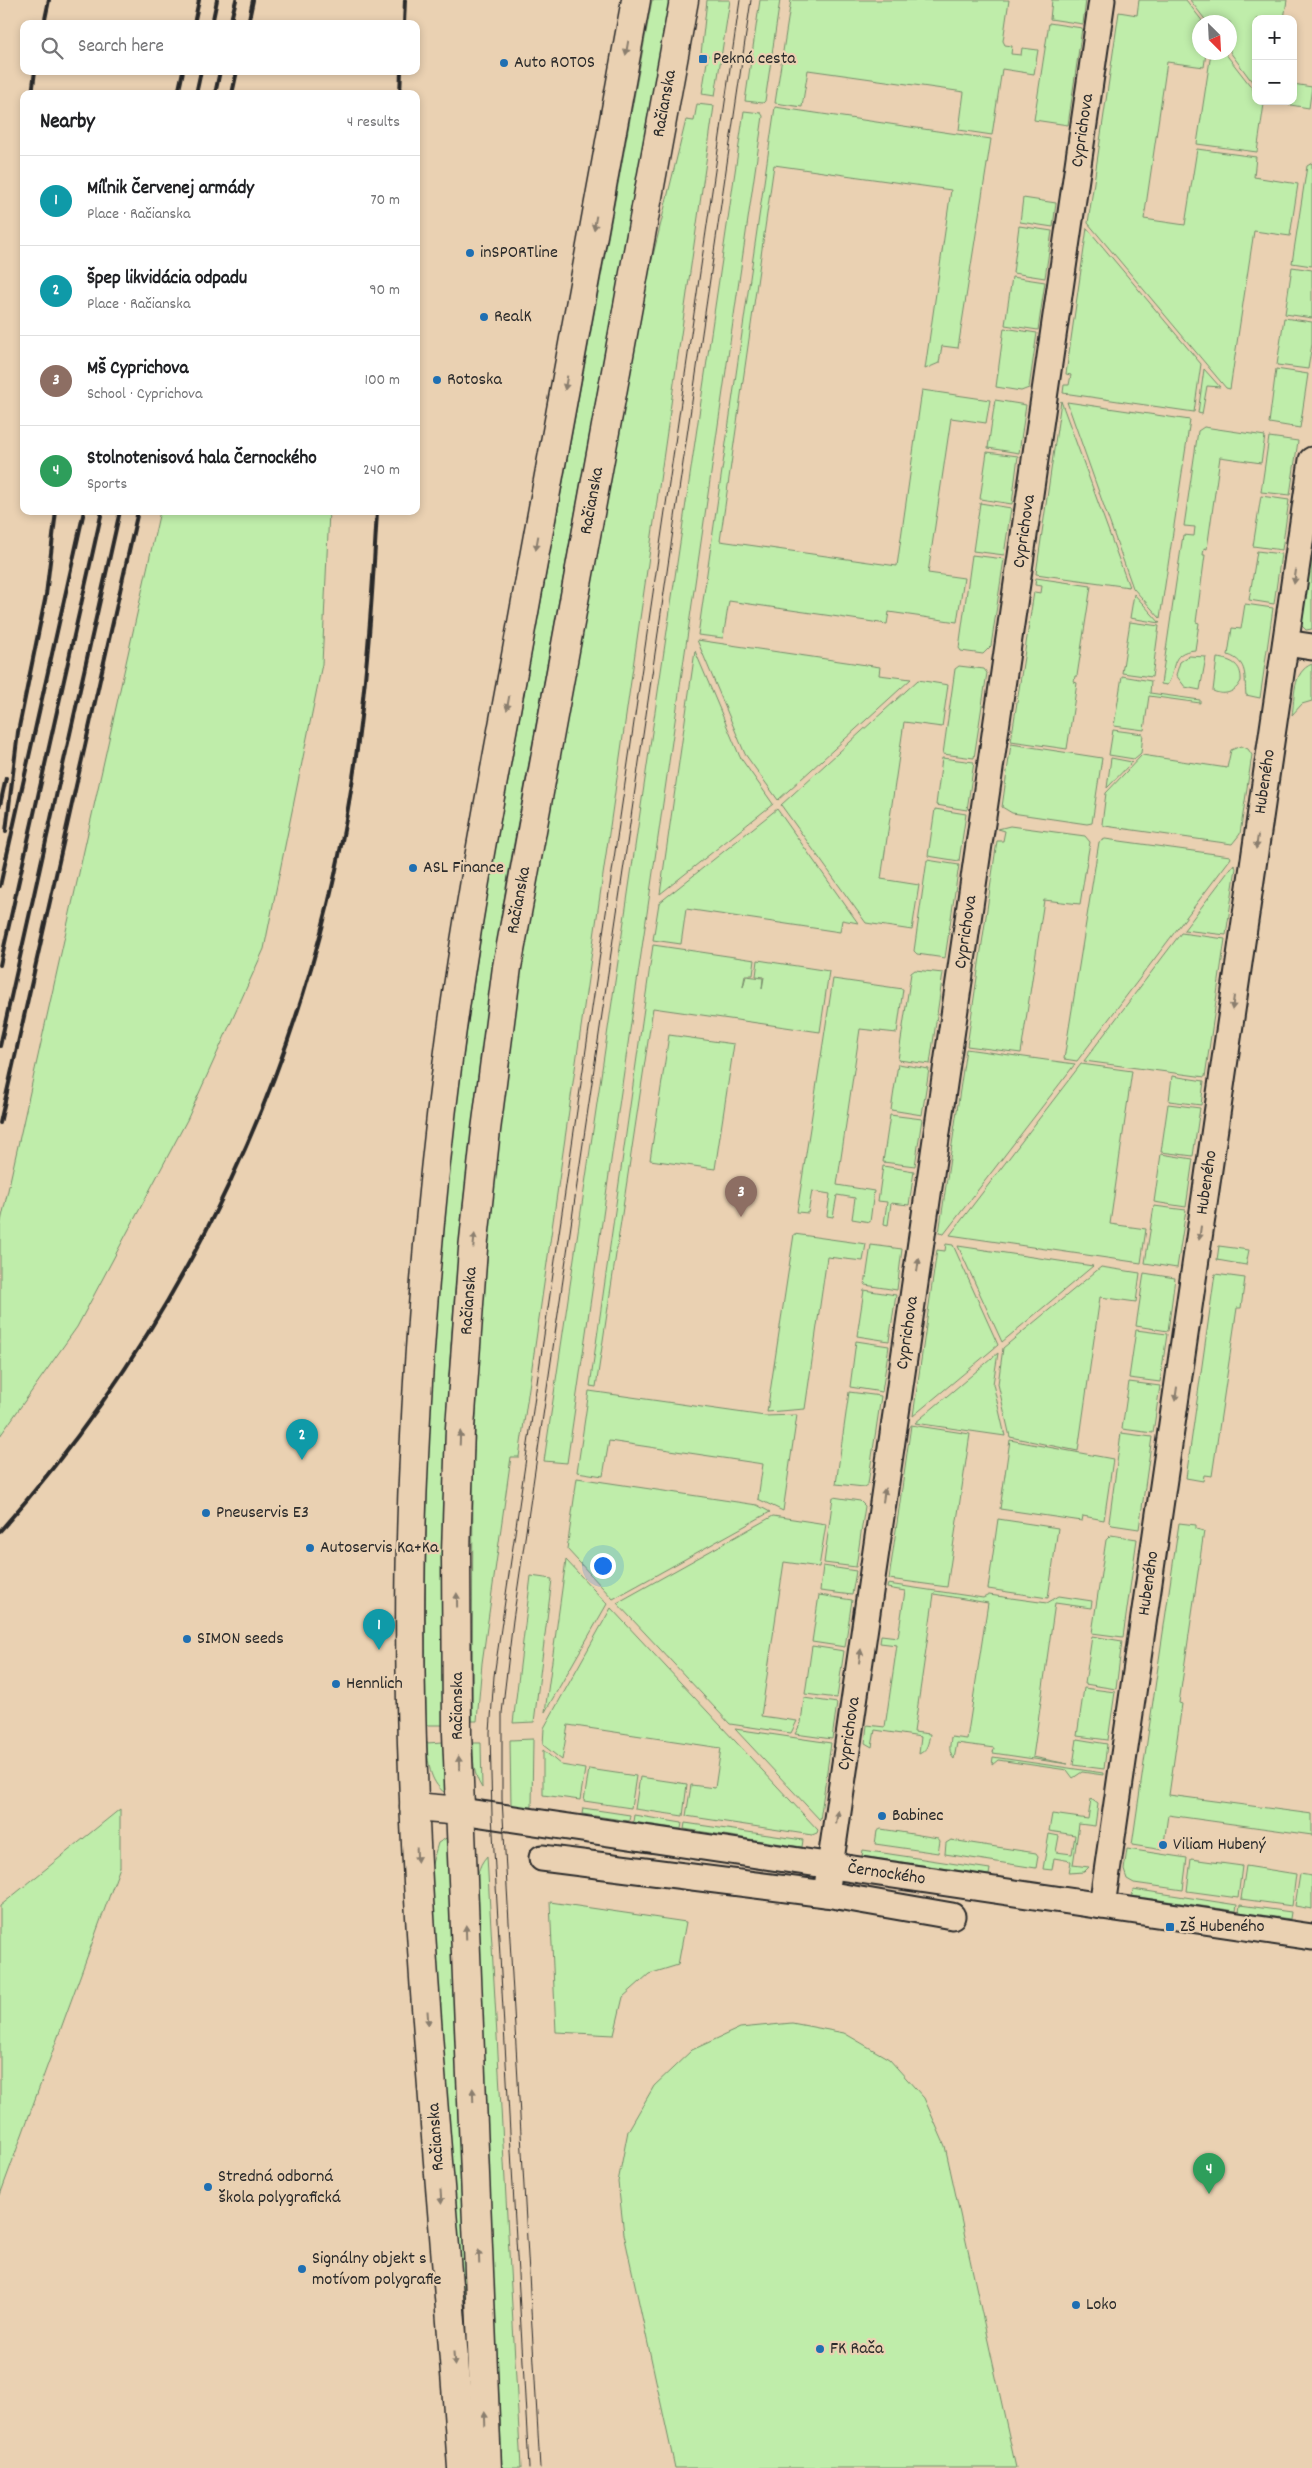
<!DOCTYPE html>
<meta charset="utf-8">
<style>
:root{--surface:#fff;--page:#f2f2f2;--text:#202124;--muted:#757577;--line:#e0e0e0;--accent:#0b8043}
body{margin:0;font-family:Dekko,sans-serif;background:var(--page);color:var(--text)}
.controls{position:absolute;right:15px;top:15px;display:grid;overflow:hidden;border-radius:10px;box-shadow:0 2px 8px #0003}
.controls button{width:45px;height:45px;display:grid;place-items:center;padding:0;border:0;border-bottom:1px solid var(--line);background:var(--surface);color:var(--text);font:25px sans-serif}
.compass{position:absolute;left:1192px;top:15px;width:45px;height:45px;border-radius:50%;background:var(--surface);box-shadow:0 2px 8px #0003;rotate:156deg}
.you{position:absolute;left:602px;top:1565px;width:18px;height:18px;margin:-12px;border:4px solid #fff;border-radius:50%;background:#1a73e8;box-shadow:0 0 0 8px #1a73e833}
.badge{display:grid;place-items:center;width:32px;height:32px;border-radius:50%;background:var(--accent);color:#fff;font-size:16px;font-weight:700}
.pin{position:absolute;translate:-50% -41px;filter:drop-shadow(0 1px 2px #0008)}
.pin::after{content:'';position:absolute;top:26px;width:18px;height:15px;background:inherit;clip-path:polygon(0 0,100% 0,50% 100%)}
.list{margin:0;padding:0;list-style:none}
h2{display:flex;justify-content:space-between;align-items:center;height:65px;margin:0;padding:0 20px;font-size:21px}
h2 small{font-size:16px;font-weight:400;color:var(--muted)}
.list li{display:grid;grid-template-columns:32px 1fr auto;gap:15px;align-items:center;box-sizing:border-box;height:90px;padding:0 20px;border-top:1px solid var(--line)}
.list b{display:block;font-size:19px;white-space:nowrap}
.list p{margin:0;font-size:16px;white-space:nowrap;color:var(--muted)}
.list em{font-size:16px;font-style:normal;color:var(--muted)}
.icon{flex:none;width:28px;height:28px;fill:none;stroke:currentColor;stroke-width:2;stroke-linecap:round;stroke-linejoin:round}
.map{position:relative;flex:none;width:1312px;height:2468px;overflow:hidden}
.search{position:absolute;background:var(--surface);box-shadow:0 2px 8px #0003;left:20px;top:20px;width:400px;height:55px;display:flex;align-items:center;gap:12px;box-sizing:border-box;padding:0 18px;border-radius:10px;color:var(--muted);font-size:19px}
.panel{position:absolute;background:var(--surface);box-shadow:0 2px 8px #0003;left:20px;top:90px;width:400px;height:425px;border-radius:10px}
.map>svg:first-child{display:block}
.green{fill:#bfedaa;stroke:#758c6a}
.lines{fill:none;stroke-linecap:round;stroke-linejoin:round}
.street-casing{stroke:#2b2b2b;stroke-width:29}
.secondary-casing{stroke:#2b2b2b;stroke-width:31}
.street{stroke:#ead1b2;stroke-width:25}
.secondary{stroke:#ead1b2;stroke-width:28}
.tram{stroke:#2b2b2b;stroke-width:1}
.rail{stroke:#2b2b2b;stroke-width:4}
.oneway{fill:#8a7e6e}
.poi-dot{fill:#1f6fb2;stroke:#ead1b2;stroke-width:2}
.labels{text-anchor:middle;dominant-baseline:central;stroke-width:4.5;stroke-linejoin:round;paint-order:stroke}
.poi-label{font-size:18px;fill:#2b2b2b;stroke:#ead1b2;text-anchor:start}
.street-label{font-size:18px;fill:#2b2b2b;stroke:#ead1b2}
</style>
<div class="map">
<svg width="1312" height="2468" viewBox="0 0 1312 2468">
<rect width="100%" height="100%" fill="#ead1b2"/>
<filter id="ink" filterUnits="userSpaceOnUse"><feTurbulence type="fractalNoise" baseFrequency=".02" numOctaves="2"/><feDisplacementMap in="SourceGraphic" scale="10" xChannelSelector="R" yChannelSelector="G"/><feConvolveMatrix kernelMatrix="1 2 1 2 8 2 1 2 1" color-interpolation-filters="sRGB"/></filter>
<g filter="url(#ink)">
<!-- green -->
<path class="green" d="M652,0h18l-163,881c-33,203 -58,408 -63,614 -2,76 0,153 0,230h-18c-2,-158 0,-316 15,-474 11,-125 29,-249 49,-373z
M707,0h23l-15,96 -13,-2 6,-39 -7,-1z
M760,0h20l-15,101 -2,2 -18,-2z
M791,0h218l-6,41 2,4 7,1 -1,8 10,1 1,-7 16,2 -4,24 -32,-5 -10,66 -33,-5 5,-38 -156,-22 -6,37 -27,-4z
M1052,0h34l-3,24 -33,-5z
M1139,0h47l17,22h-3v30l6,1 -2,14 -37,-5 -23,157 41,6 12,-76 59,8 -2,20 44,7 -8,52 -36,-5 -24,158 -4,-1 -138,-165 31,-211 18,3z
M1190,0h97l-3,19h-28v68l-26,-35v-30h-23z
M1049,23l33,5 -14,97 -34,-5z
M1211,53h14l31,40v8h6l2,3 -7,48 -60,-8z
M1293,84l19,3 -3,21 -43,-7h27z
M697,104l17,2 -195,1351h-8l-29,206 -5,58h-5l1,-251 6,-112 14,-178 18,-142 15,-106 100,-548 22,-108 38,-156 8,1z
M775,107l216,32 -33,209 -16,-2 -3,17 -14,6 26,-179 -177,-25 -54,376 177,25 25,-176 68,10 -4,23 -35,-5 -23,155 36,5 -7,44 -68,-10 -2,12 -158,-23 -6,37 -25,-3z
M744,111l17,2 2,3 -196,1347 -23,-2z
M1312,163v103l-20,-3 15,-97z
M1023,198l33,5 -3,24 -33,-5z
M1019,226l33,5 -7,47 -32,-5z
M1087,228l114,136 -7,48 -131,-19 1,-8h5l2,-10 -5,-1z
M1292,267l20,3v48l-27,-4z
M1012,277l33,5 -7,48 -33,-5z
M1284,318l28,4v22l-4,25 -31,-4z
M1004,328l33,5 -8,55 -8,3 -25,-4z
M1204,369l16,18 -13,-1 -5,28 -4,-1z
M1276,369l32,5 -8,54 -31,-5z
M995,400l31,5 -7,48 -31,-5z
M1061,401l68,186 -93,-13z
M1067,402l123,18 -30,198 -27,-30z
M1204,427l61,9 -4,27 -41,-6 -13,92 -3,-1 -1,7h2l-9,67 3,1 -4,27c-27,2 -18,22 -28,35l-6,-1 22,-149 11,1 1,-9 -11,-1 14,-95z
M1269,437l29,4 -8,54 -29,-3z
M987,452l31,4 -6,48 -32,-5z
M1261,496l28,4 -7,50 -29,-4z
M980,503l31,5 -7,47 -31,-4z
M160,511h169l-7,153 -58,285 -77,171 -110,207 -77,109v-210z
M1312,537v92l-6,1 -6,-6z
M1257,551l24,3 -7,50 -25,-4z
M972,555l32,4 -13,87 -8,8 -22,-3 -2,-3z
M1036,578l55,8 -14,90h-2l-1,6 3,1 -10,66 -56,-8 23,-149 7,1 1,-7 -7,-1z
M1134,594l26,29 -30,-5z
M1245,604l28,4 -13,90 -14,-3c-2,-17 3,-33 -18,-40l4,-27 9,1z
M1130,622l29,4 -7,51 -30,-4z
M697,640l183,27 -1,8 32,4 -133,121 -33,-46z
M695,651l45,106 33,47 -113,90z
M1189,656l17,1 -6,33 -15,-3 -9,-12 4,-13z
M1217,658c14,2 25,6 24,23 -6,12 -17,15 -28,10z
M1312,664v37l-10,3 -10,11c3,-18 0,-43 20,-51z
M959,666l25,3 3,4 -13,85 -31,-4 12,-85z
M1122,676l29,5 -1,12 50,7v3l-51,-7 -5,34 -30,-4z
M918,680l30,5 -6,42 -38,-5 -23,157 38,6 -7,45 -46,-7 -85,-118z
M1113,730l30,4 -2,19 -7,6 -25,-4z
M1011,744l91,14 -10,65 -5,1 -75,-11 -10,-6z
M1241,746l7,3 4,6 -12,79 -8,10 -127,-18 -3,-2 4,-31 36,-38 85,13 4,-18z
M942,758l32,4 -7,48 -31,-5z
M1111,758l21,4 -25,26z
M777,809l81,114 -16,-3 -2,12 -154,-23 -5,35 -28,-4 6,-37z
M935,809l31,5 -7,47 -31,-5z
M1010,826l75,10 5,6 -10,62 -36,-4 -23,153 -54,-7 30,-205h6l2,-10 -7,-2z
M1105,839l125,17 1,2 -154,203 -13,-2 35,-217z
M927,860l32,5 -14,93 -28,-4 -3,-3z
M1234,864l2,4 -10,67 -42,-5z
M1181,933l44,6 -20,138 -121,-16z
M653,945l102,15 -2,15h-8l-2,12 3,-11 17,2 -1,11 2,-12 -8,-1 2,-16 71,11 -9,61 -167,-24 -57,379 -6,-1z
M915,970l28,3 -13,91 -32,-4 13,-87z
M833,979l70,10 -6,44 -37,-4 -23,156 37,6 -4,31 -18,-3 3,-21 -18,-3 -4,22 -6,-1 3,-22 -18,-3 -4,22 -11,-1z
M669,1035l65,9 -19,125 -65,-9z
M966,1049l109,15 -131,170 -5,-1z
M898,1064l31,5 -7,46 -31,-5z
M1081,1064l51,7 -22,153 36,5 -5,34 -191,-28z
M1172,1076l32,5 -3,24 -32,-4z
M1168,1104l32,4 -7,48 -32,-4z
M890,1115l32,4 -7,47 -32,-4z
M1161,1154l32,5 -7,48 -32,-5z
M883,1166l31,5 -5,34 -18,-2 -3,22 -4,-1 3,-22 -9,-1z
M1154,1206l32,4 -9,58 -32,-5z
M794,1234l72,10 -3,17 -36,-4 -22,152 -38,3z
M946,1244l7,1 45,100 -85,71 24,-166 8,1z
M871,1245l31,4 -5,41 -32,-5z
M958,1246l135,20 -91,76z
M1219,1246l30,4 -3,15 -29,-5z
M1101,1267l39,6 -4,29 -36,-5 -22,154 -68,-14 -12,-53 5,-36z
M1144,1273l31,5 -7,53 -32,-5z
M1215,1274l30,4 -4,30h-4l-25,168 -8,-1 -1,6 -17,-3z
M864,1290l32,5 -7,46 -32,-5z
M1136,1330l31,4 -7,48 -31,-4z
M856,1341l33,5 -7,46 -32,-5z
M998,1353l-5,31 12,52 -90,-13z
M1129,1382l31,4 -7,47 -31,-4z
M589,1391l176,25 32,-1 -14,96 -25,-12 5,-35 -154,-23 -6,35 -26,-4z
M849,1392l32,4 -13,88 -4,3 -28,-3z
M911,1425l59,9 -23,153 -58,-8z
M1121,1433l31,4 -13,92 -27,-4 -3,-3z
M1010,1440l103,19 -9,61 -21,-4 -1,5 -82,-12z
M577,1478l180,27 13,7 -157,87 -46,-50z
M833,1497l27,4 5,5 -9,61 -32,-4z
M773,1516l53,8 -7,43 -35,-5 -23,154 36,5 -6,12 -61,-9 -113,-121z
M998,1519l60,9 -10,70 -60,-9z
M1179,1523l17,2v4l8,2 -25,172 3,1 -13,91 143,19v21l-144,-20 -5,35 -31,-5z
M1111,1535l26,4 -14,98 -31,-4 14,-93z
M566,1560l41,44 -62,108 2,-15z
M823,1566l33,5 -4,24 -32,-4z
M531,1576l21,3 -18,143 -21,1z
M888,1584l95,14 6,-3 58,8 12,-7 33,5 -1,7 -36,-5 -22,154 35,7 -75,-11 1,-5 -37,-5 -3,16c-6,-7 -4,-13 -3,-22l16,2 21,-136 -54,-9 -20,138 16,2c-2,9 -2,16 -11,20l2,-17 -46,-7 -3,17 -7,-4 2,-18 18,2 12,-82 -17,-2 1,-8 17,2 7,-46 -18,-3z
M819,1595l33,5 -7,47 -33,-5z
M611,1608l207,222 -1,3 -5,2 -126,-19 5,-31 24,3 6,-40 -153,-23 -6,35 -19,-15 1,-17z
M1092,1636l30,5 -6,48 -31,-5z
M812,1646l32,5 -7,47 -32,-4z
M1084,1688l31,4 -7,48 -31,-4z
M804,1698l33,5 -5,36 -37,-5 6,-11z
M735,1729l96,14 -11,77z
M533,1739l-1,68 -21,-1 -1,-66z
M1077,1739l30,5 -3,25 -31,-4z
M443,1742l2,51c-16,-12 -17,-31 -18,-50z
M473,1743h8l1,45c-9,-14 -9,-28 -9,-45z
M543,1750l18,15 24,4 -5,31 -37,-5z
M993,1757l110,16v2l-21,-3 -9,6 -6,-8 -69,-10 -6,5z
M589,1769l47,7 -5,32 -47,-7z
M640,1777l47,7 -4,32 -48,-7z
M1091,1799l7,5 -3,22 -16,-2 -6,41 16,2 -5,5 -15,1 2,-12 -17,-3 -2,12 -9,-1 6,-35 10,2 -3,16 16,2 3,-19 -26,-4 3,-17 36,5z
M583,1808l47,7 -1,6 -47,-7z
M120,1809v58l-120,328v-289z
M634,1815l48,8 -1,6 -48,-7z
M685,1823l118,17 -1,7 -118,-18z
M881,1829l57,9 2,3 -2,12 -63,-9 2,-13z
M448,1837l19,463 -2,1 -3,-2 -31,-418v-14l7,-24z
M951,1840l85,13 2,3 -2,12 -91,-14 1,-11z
M1127,1849l60,9 -4,32 -49,-7 -7,-4 -3,-9z
M863,1850l127,19 -1,6 -127,-19z
M487,1856l34,612h-19l-26,-575c1,-15 1,-26 11,-37z
M1191,1859l51,7 -4,32 -51,-7z
M1246,1866l50,8 -4,32 -51,-7z
M1300,1874l12,2v33l-17,-3z
M1133,1889l104,16 -1,6 -104,-15z
M550,1902l136,20 -8,43 -29,9 -26,23 -9,38 -58,-3z
M1240,1905l51,7 -1,7 -51,-7z
M792,2023l52,10 45,26 35,39 21,48 71,322h-341l-51,-234 -6,-52 10,-51 26,-45 38,-36 48,-22z"/>
<g class="lines">
<!-- street casing -->
<g class="street-casing">
<g id="street">
<path d="M1286,643l26,4"/>
<path id="s1" d="M461,1811l851,126"/>
<path d="M542,1858l284,36"/>
<path id="s2" d="M1102,1906l210,-1446"/>
<path id="s3" d="M952,1916l-126,-22 276,-1894"/>
</g>
</g>
<!-- secondary casing -->
<g class="secondary-casing">
<g id="secondary">
<path d="M414,1807l47,4"/>
<path d="M462,2468c-23,-336 -65,-673 -48,-1011 6,-133 17,-266 34,-398 20,-157 52,-313 80,-469 36,-196 71,-393 108,-590"/>
<path id="s4" d="M487,2468l-30,-735 -1,-180 4,-125 13,-179 13,-119 21,-163 177,-967"/>
</g>
</g>
<!-- street -->
<use href="#street" class="street"/>
<!-- secondary -->
<use href="#secondary" class="secondary"/>
<!-- tram -->
<path class="tram" d="M529,2468l-37,-653 -2,-83 4,-56 246,-1676
M540,2468l-38,-669v-86l11,-93 238,-1620"/>
<!-- rail -->
<path class="rail" d="M44,24l5,-24
M194,24l5,-24
M212,24l5,-24
M230,24l6,-24
M248,24l5,-24
M404,24l1,-24
M32,94l3,-23
M178,94l5,-23
M196,94l5,-23
M215,94l5,-23
M232,94l5,-23
M400,94l1,-23
M0,805l6,-27
M6,831l12,-99 28,-137 10,-84
M0,886l84,-375
M0,965l102,-454
M0,1046l120,-535
M0,1123l138,-612
M0,1531c186,-209 309,-471 352,-747 14,-90 20,-182 25,-273"/>
</g>
<!-- one-way arrows -->
<defs><path id="oneway-solid" d="M-6-.8H1V-3.2L6.5 0L1 3.2V.8H-6Z" transform="scale(1.25)"/></defs>
<g class="oneway">
<use href="#oneway-solid" transform="translate(627 48) rotate(100)"/>
<use href="#oneway-solid" transform="translate(595 223) rotate(100)"/>
<use href="#oneway-solid" transform="translate(566 383) rotate(100)"/>
<use href="#oneway-solid" transform="translate(537 543) rotate(100)"/>
<use href="#oneway-solid" transform="translate(1295 577) rotate(98)"/>
<use href="#oneway-solid" transform="translate(508 703) rotate(100)"/>
<use href="#oneway-solid" transform="translate(1257 842) rotate(98)"/>
<use href="#oneway-solid" transform="translate(1233 1003) rotate(98)"/>
<use href="#oneway-solid" transform="translate(1200 1233) rotate(98)"/>
<use href="#oneway-solid" transform="translate(474 1241) rotate(-84)"/>
<use href="#oneway-solid" transform="translate(918 1265) rotate(-82)"/>
<use href="#oneway-solid" transform="translate(1176 1394) rotate(98)"/>
<use href="#oneway-solid" transform="translate(460 1438) rotate(-88)"/>
<use href="#oneway-solid" transform="translate(884 1495) rotate(-82)"/>
<use href="#oneway-solid" transform="translate(457 1600) rotate(-91)"/>
<use href="#oneway-solid" transform="translate(860 1656) rotate(-82)"/>
<use href="#oneway-solid" transform="translate(459 1763) rotate(-93)"/>
<use href="#oneway-solid" transform="translate(837 1817) rotate(-82)"/>
<use href="#oneway-solid" transform="translate(417 1855) rotate(87)"/>
<use href="#oneway-solid" transform="translate(466 1932) rotate(-92)"/>
<use href="#oneway-solid" transform="translate(428 2018) rotate(86)"/>
<use href="#oneway-solid" transform="translate(473 2095) rotate(-92)"/>
<use href="#oneway-solid" transform="translate(441 2197) rotate(86)"/>
<use href="#oneway-solid" transform="translate(479 2257) rotate(-92)"/>
<use href="#oneway-solid" transform="translate(454 2359) rotate(86)"/>
<use href="#oneway-solid" transform="translate(485 2419) rotate(-92)"/>
</g>
</g>
<!-- markers -->
<g class="poi-dot">
<rect x="698" y="54" width="10" height="10" rx="2.5"/>
<circle cx="504" cy="63" r="5"/>
<circle cx="470" cy="253" r="5"/>
<circle cx="484" cy="317" r="5"/>
<circle cx="437" cy="380" r="5"/>
<circle cx="413" cy="868" r="5"/>
<circle cx="206" cy="1513" r="5"/>
<circle cx="310" cy="1548" r="5"/>
<circle cx="187" cy="1639" r="5"/>
<circle cx="336" cy="1684" r="5"/>
<circle cx="882" cy="1816" r="5"/>
<circle cx="1163" cy="1845" r="5"/>
<rect x="1165" y="1922" width="10" height="10" rx="2.5"/>
<circle cx="208" cy="2187" r="5"/>
<circle cx="302" cy="2269" r="5"/>
<circle cx="1076" cy="2305" r="5"/>
<circle cx="820" cy="2349" r="5"/>
</g>
<g class="labels">
<!-- poi labels -->
<g class="poi-label">
<text x="713" y="59">Pekná cesta</text>
<text x="514" y="63">Auto ROTOS</text>
<text x="480" y="253">inSPORTline</text>
<text x="494" y="317">RealK</text>
<text x="447" y="380">Rotoska</text>
<text x="423" y="868">ASL Finance</text>
<text x="216" y="1513">Pneuservis E3</text>
<text x="320" y="1548">Autoservis Ka+Ka</text>
<text x="197" y="1639">SIMON seeds</text>
<text x="346" y="1684">Hennlich</text>
<text x="892" y="1816">Babinec</text>
<text x="1173" y="1845">Viliam Hubený</text>
<text x="1180" y="1927">ZŠ Hubeného</text>
<text x="218" y="2177">Stredná odborná<tspan x="218" dy="21">škola polygrafická</tspan></text>
<text x="312" y="2259">Signálny objekt s<tspan x="312" dy="21">motívom polygrafie</tspan></text>
<text x="1086" y="2305">Loko</text>
<text x="830" y="2349">FK Rača</text>
</g>
<!-- street labels -->
<g class="street-label">
<text stroke="none"><textPath href="#s4" startOffset="2382">Račianska</textPath></text>
<text stroke="none"><textPath href="#s3" startOffset="1910">Cyprichova</textPath></text>
<text stroke="none"><textPath href="#s4" startOffset="1978">Račianska</textPath></text>
<text stroke="none"><textPath href="#s3" startOffset="1505">Cyprichova</textPath></text>
<text stroke="none"><textPath href="#s2" startOffset="1136">Hubeného</textPath></text>
<text stroke="none"><textPath href="#s4" startOffset="1572">Račianska</textPath></text>
<text stroke="none"><textPath href="#s3" startOffset="1100">Cyprichova</textPath></text>
<text stroke="none"><textPath href="#s2" startOffset="731">Hubeného</textPath></text>
<text stroke="none"><textPath href="#s4" startOffset="1168">Račianska</textPath></text>
<text stroke="none"><textPath href="#s3" startOffset="695">Cyprichova</textPath></text>
<text stroke="none"><textPath href="#s2" startOffset="326">Hubeného</textPath></text>
<text transform="translate(458 1706) rotate(-90)">Račianska</text>
<text stroke="none"><textPath href="#s3" startOffset="290">Cyprichova</textPath></text>
<text stroke="none"><textPath href="#s1" startOffset="430">Černockého</textPath></text>
<text transform="translate(437 2137) rotate(-94)">Račianska</text>
</g>
</g>
</svg>
<div class="controls">
<button>+</button>
<button>−</button>
</div>
<svg class="compass" viewBox="-18 -18 36 36"><path d="M0-13l5 13h-10z" fill="#e53935"/><path d="M0 13l5-13h-10z" fill="#757577"/></svg>
<div class="you"></div>
<div class="pin badge" style="left:379px;top:1650px;background:#0f9aa8">1</div>
<div class="pin badge" style="left:302px;top:1460px;background:#0f9aa8">2</div>
<div class="pin badge" style="left:741px;top:1217px;background:#8d6e63">3</div>
<div class="pin badge" style="left:1209px;top:2194px;background:#2e9e5b">4</div>
<div class="search"><svg class="icon" aria-label="search" viewBox="0 0 24 24"><circle cx="10" cy="10" r="6"/><path d="M15 15l6 6"/></svg>Search here</div>
<section class="panel">
<h2>Nearby<small>4 results</small></h2>
<ul class="list">
<li><span class="badge" style="background:#0f9aa8">1</span><div><b>Míľnik Červenej armády</b><p>Place · Račianska</p></div><em>70 m</em></li>
<li><span class="badge" style="background:#0f9aa8">2</span><div><b>Špep likvidácia odpadu</b><p>Place · Račianska</p></div><em>90 m</em></li>
<li><span class="badge" style="background:#8d6e63">3</span><div><b>MŠ Cyprichova</b><p>School · Cyprichova</p></div><em>100 m</em></li>
<li><span class="badge" style="background:#2e9e5b">4</span><div><b>Stolnotenisová hala Černockého</b><p>Sports</p></div><em>240 m</em></li>
</ul>
</section>
</div>
